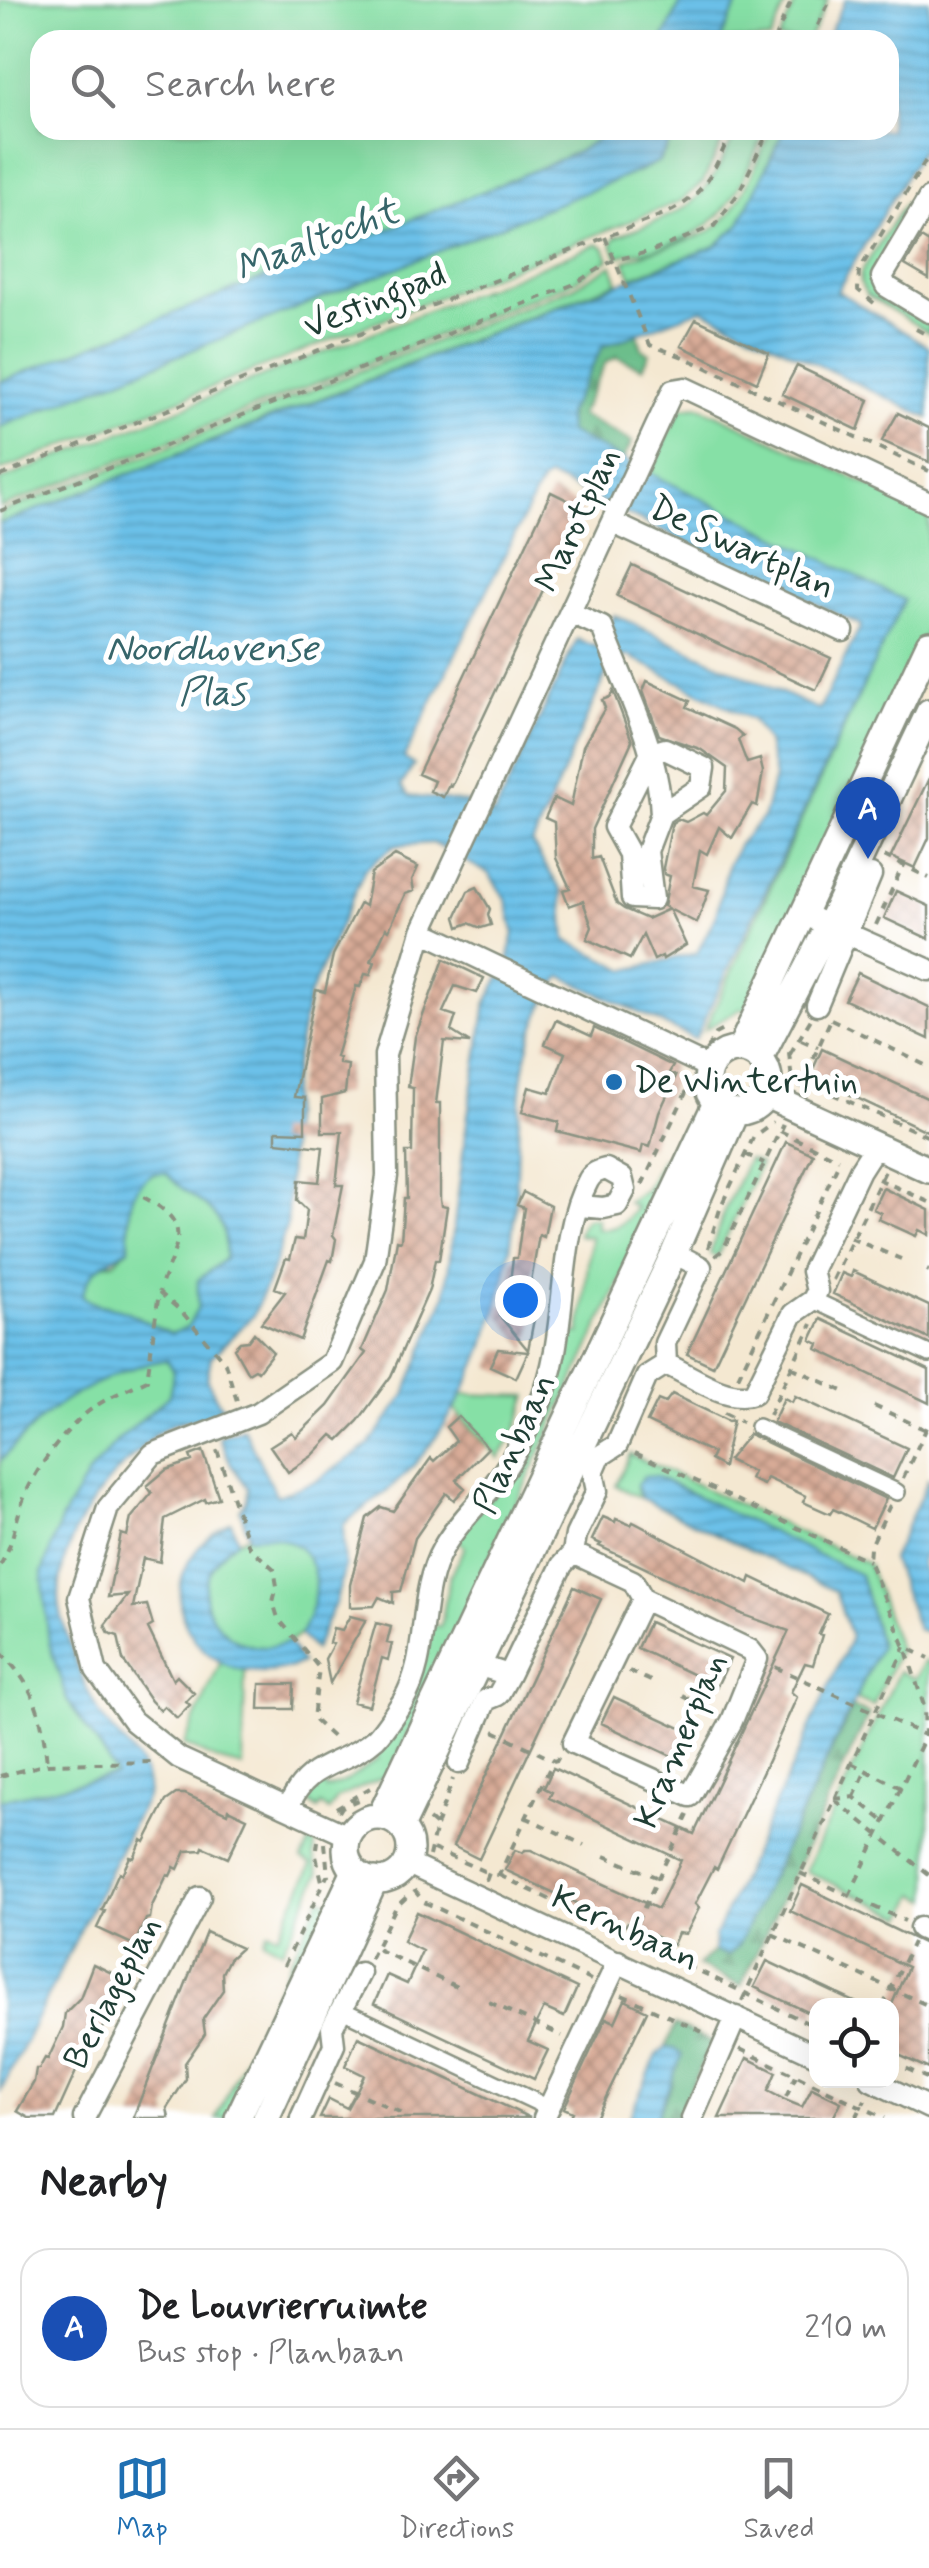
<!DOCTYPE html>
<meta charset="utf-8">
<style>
:root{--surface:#fff;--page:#f2f2f2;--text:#202124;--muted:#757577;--line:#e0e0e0;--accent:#1f6fb2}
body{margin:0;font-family:Mynerve,sans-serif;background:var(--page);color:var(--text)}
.controls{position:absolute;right:30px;bottom:30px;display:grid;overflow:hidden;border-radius:20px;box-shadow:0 10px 40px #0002}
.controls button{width:90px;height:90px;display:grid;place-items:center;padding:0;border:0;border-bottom:2px solid var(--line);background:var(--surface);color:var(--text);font:50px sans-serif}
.you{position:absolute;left:520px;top:1300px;width:35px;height:35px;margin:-25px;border:8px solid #fff;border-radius:50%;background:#1a73e8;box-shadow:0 0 0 15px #1a73e833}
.badge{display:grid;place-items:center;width:65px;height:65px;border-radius:50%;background:var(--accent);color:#fff;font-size:32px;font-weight:700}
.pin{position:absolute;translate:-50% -82px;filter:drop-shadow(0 2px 5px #0008)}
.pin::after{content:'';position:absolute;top:52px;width:35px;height:30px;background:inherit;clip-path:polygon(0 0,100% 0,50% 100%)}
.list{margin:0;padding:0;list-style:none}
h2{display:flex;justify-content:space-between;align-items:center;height:130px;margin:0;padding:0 40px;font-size:42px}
h2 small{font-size:32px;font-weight:400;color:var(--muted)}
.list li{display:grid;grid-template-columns:65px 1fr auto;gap:30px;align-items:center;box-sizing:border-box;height:160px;margin:0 20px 20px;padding:0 20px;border:2px solid var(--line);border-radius:30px}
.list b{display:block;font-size:38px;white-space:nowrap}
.list p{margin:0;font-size:32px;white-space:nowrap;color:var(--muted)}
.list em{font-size:32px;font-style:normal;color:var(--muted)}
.icon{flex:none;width:55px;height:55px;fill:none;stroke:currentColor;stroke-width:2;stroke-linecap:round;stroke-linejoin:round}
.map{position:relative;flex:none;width:929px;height:2118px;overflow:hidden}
.search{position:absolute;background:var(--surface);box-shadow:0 10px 40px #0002;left:30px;right:30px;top:30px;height:110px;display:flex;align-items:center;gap:25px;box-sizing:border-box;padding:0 35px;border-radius:30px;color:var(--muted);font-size:38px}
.sheet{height:310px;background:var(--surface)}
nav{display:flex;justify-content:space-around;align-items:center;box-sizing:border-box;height:140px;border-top:2px solid var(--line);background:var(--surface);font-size:28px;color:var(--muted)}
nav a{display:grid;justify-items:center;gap:5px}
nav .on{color:var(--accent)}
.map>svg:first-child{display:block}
.green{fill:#86e0a6;stroke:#528e6d;stroke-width:2.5}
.forest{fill:url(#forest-firs);stroke:#467e60;stroke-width:2.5}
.water{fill:url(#water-rules);stroke:#467f8e;stroke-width:2.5;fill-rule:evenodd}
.building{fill:url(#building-cross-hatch)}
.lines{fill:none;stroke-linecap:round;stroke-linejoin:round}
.pedestrian-casing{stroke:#8a9282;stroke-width:20}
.minor-casing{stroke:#8a9282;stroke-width:25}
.tertiary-casing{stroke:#8a9282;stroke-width:30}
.path{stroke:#8a9282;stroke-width:4;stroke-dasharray:8 8;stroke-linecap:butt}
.pedestrian{stroke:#fff;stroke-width:15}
.minor{stroke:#fff;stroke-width:20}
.tertiary{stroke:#fff;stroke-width:25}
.poi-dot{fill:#1f6fb2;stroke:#fff;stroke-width:4}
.labels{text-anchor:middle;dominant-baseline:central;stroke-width:10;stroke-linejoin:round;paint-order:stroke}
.street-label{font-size:35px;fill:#1f3d34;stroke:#fff}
.poi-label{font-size:35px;fill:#1f3d34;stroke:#fff;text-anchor:start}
.water-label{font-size:38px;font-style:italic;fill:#36656a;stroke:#fff}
</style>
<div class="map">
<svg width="929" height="2118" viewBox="0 0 929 2118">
<defs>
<pattern id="forest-firs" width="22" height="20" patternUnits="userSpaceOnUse" patternTransform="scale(2.5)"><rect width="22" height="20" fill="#6cbe8b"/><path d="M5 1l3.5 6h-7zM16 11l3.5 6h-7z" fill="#589c72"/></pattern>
<pattern id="water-rules" width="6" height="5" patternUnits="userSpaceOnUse" patternTransform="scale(2.5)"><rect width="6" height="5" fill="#6cc1e9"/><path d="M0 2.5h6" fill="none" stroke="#589ebe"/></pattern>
<pattern id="building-cross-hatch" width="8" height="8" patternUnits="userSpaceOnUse" patternTransform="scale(2.5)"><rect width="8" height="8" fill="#d8ab97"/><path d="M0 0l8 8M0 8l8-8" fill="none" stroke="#af8c7c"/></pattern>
</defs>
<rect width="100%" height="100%" fill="#fff"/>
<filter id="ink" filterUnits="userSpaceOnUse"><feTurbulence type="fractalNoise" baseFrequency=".01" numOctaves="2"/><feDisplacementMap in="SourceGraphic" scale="20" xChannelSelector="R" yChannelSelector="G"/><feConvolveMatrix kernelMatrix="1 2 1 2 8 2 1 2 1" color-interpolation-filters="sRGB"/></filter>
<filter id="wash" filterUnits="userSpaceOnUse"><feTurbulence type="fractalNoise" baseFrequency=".0048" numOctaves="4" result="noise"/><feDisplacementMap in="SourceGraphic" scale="40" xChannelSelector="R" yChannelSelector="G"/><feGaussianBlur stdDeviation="2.25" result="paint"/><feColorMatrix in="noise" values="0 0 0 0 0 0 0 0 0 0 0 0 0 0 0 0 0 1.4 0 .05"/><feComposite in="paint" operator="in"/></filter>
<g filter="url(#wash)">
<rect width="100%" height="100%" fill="#f4e8d1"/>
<!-- green -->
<path class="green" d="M0,0h682l-19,40h-623v90h571l-34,22 -80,34 -497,196z
M740,0h48l-18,40h-50z
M797,0h31l-19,40h-31z
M677,130h51l-25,52 -22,19 -681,270v-44l641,-257 18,-9z
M737,130h29c-30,63 -37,99 -111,119 -13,3 -26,3 -38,8l-5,-13 3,-7c81,-31 84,-27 122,-107z
M771,130h13l-45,95 -23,21 -85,31 -6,-16c24,-11 52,-16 77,-26 38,-16 52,-70 69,-105z
M904,204l8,5 -36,65 53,45v14l-63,-39 -6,-12 1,-10z
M597,244l7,3 5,12 -37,23 -572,226v-28z
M612,265l6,17 -618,242v-11l573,-226z
M699,406l230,107v113l-179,385 -9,-2 -36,20 198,-429 -253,-127 31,-65z
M662,1158l13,5 -287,616 -6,-1 -44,20 -9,13 -8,-6 -3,4 -14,-10 8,-17 10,-4 4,11 19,-7 33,-23 -8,-11 17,-15 40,-107h14l9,-51 15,-28 -10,-9 59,-68 53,-137 13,1 11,-97 -13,-2 2,-8 6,-8 11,-1v11c20,1 28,-6 39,-22l-9,-5 18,-12z
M748,1159l12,5 -43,93 -7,-3 14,-43z
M166,1172c26,33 65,33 59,87l-27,21v27l-10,21 -17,6c-16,-6 -28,-15 -44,-22 -18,-9 -25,-1 -45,-16l5,-18 11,-13 17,-3 14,-14c1,-32 -5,-74 37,-76z
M167,1360l7,11 -5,25 -51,44 -29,33 -47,100 25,127 38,55 10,20 -115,25v-339c13,-13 25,-28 39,-40 29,-27 89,-57 128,-61z
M461,1394l67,2 -12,34 -17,28 -44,-48z
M630,1454l238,110 31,86 -26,56 -17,-7 24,-54 -20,-70 -223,-86 4,9 -25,-12z
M277,1536c11,5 25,10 31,21 13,23 11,62 -10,79 -28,24 -70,7 -88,-20 -17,-26 2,-65 29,-77 12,-5 26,-4 38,-3z
M924,1661l5,2v237l-13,-6 -11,23 -100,-46 94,-200 16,8z
M220,1663l25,5 -2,99 -24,-6 -35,-16z
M311,1840l4,2 -1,13 5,19 -37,76 -19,-10 5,-9 10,4 34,-70 -10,-6z
M320,1898l10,4 -102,216h-12z"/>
<!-- forest -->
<path class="forest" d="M638,334l4,15 8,4 -7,15 -26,-11 -11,5 -26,53 52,27 -9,17 -55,-27 -1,-18 36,-68z
M853,1707l16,7 -128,272 -43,-20 16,-15 15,4 9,-9z
M675,2025l37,17 -36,76h-20l16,-35 2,-35 -8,-1z"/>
<!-- water -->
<path class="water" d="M682,0h58l-20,40h-57z
M845,0h84v137l-92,154 92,56v71l-227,-109 -99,37 -36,68 1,18 336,168 -209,439 -133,-63c-58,74 -37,174 -50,260 -11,81 -44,168 -98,229 -20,23 -48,41 -71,60l2,41 -9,35 -22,49 -14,-15c29,-52 18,-105 -51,-98l-9,-27 7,-10 1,-12 -16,-22 -13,-29 24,-9 34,68 39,-15 53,-36 36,-50 40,-99 23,-182 18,-110 22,-42 6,-30 -7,-31 -18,-27 -56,-31 -39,3 -29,23 -57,129 -17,88 -4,138 -14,45 -20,47 -42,41 -4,23 12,23 13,11c-20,5 -40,3 -59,10 -13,5 -26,18 -36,28 -40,37 -76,86 -78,144 0,27 25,90 39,115 17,29 49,45 50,82l-148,300v-293l115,-25 -10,-20 -38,-55 -18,-57 -7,-70 20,-55 27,-45 29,-33 51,-44 5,-25 -7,-11c-39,4 -99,34 -128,61 -14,12 -26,27 -39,40v-937l716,-278 23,-21 45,-95h105v-90h-63zM549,477l312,148 -42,85 -205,-95 -3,8 2,10 -14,15 -22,-9 -83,176 -27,-12 -58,-7 -8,-10 13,-21 -10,-7 137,-276zM627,655l125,65 15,22 7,35 -10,39 -25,28 -11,21 -12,50 -19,38 -70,17 -61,-30 -4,-48 -30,-48 76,-175zM153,1173h13c26,32 65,32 59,86l-27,21v27l-10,20 -17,7c-16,-6 -28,-15 -44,-22 -18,-9 -25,-1 -45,-16 10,-33 23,-30 47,-48 0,-33 -5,-55 24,-75z
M611,130h66l-18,31 -18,9 -641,257v-45l497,-196 80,-34z
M655,1476l205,99 20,71 -142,300 -10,9 -14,-4 1,-15 136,-299 -16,-46 -194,-93 -4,-14 7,-7z
M929,1478v66l-8,18 8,30v42l-12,-5 -25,-70z
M231,1522l7,18c-33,24 -47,59 -15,90 11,11 27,18 42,17 8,0 16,-3 23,-5l14,21c-96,43 -180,-79 -71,-141z
M666,2047l8,1 8,7 -26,63h-27l28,-63z"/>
<g id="blocks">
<!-- building -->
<path class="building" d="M921,238l8,5v36l-24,-14z
M696,319l73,34 -12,29 -76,-36z
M797,366l72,34 -11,30 -76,-36z
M898,413l31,15v34l-47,-21z
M551,492l31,15 -131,279 -2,-2 -6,13 -13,-6 4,-10 -16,-7z
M632,565l199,93 -15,32 -199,-94z
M647,681l43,20 -3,6 48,22 8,7 -5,4 9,23 13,-4 3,13 -6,34 -5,-2 -20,34 -13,-11 -12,27 -7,-4 -7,36 16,4 -12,33 -28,-14 17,36 -23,14 -1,-3 -8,4 -11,-25 -13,24 -43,-20 5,-12 -9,-26 -14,5 -6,-16 7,-2 -14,-30 -2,-36 -9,-4 9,-20 17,8 12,-60 22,-38 -3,-8 8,-3 3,-6 19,50 -40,88v30l7,-2 18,47 7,5 23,10 22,-10 -5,-3 6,-30 -6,-2 -1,-6 9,-45 6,-4 8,3 17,-9 3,2 20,-24 1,-23 -27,-19 -41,-14 -16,-44z
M929,778v60l-14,30 -24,-11z
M395,856l23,11 -6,13 2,11 -9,3 -16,36 -3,-2 -15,33 4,1 -5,13 -5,-1 -5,13 -4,-1 -20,71 3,1v6l9,1 -3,28 -23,6v33h20l-6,53h7l-10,50 3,4 -4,22 -3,-1 -29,80 -39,-17 24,-31 -10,-4 11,-30 4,1 5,-20 8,1 4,-30 -10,-10 2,-20 20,2 4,-35 -47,-5v-11l29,1v-34l-11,-1 22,-107 9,2 8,-37 27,-52 5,3 6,-33z
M477,887l13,22 -2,6 3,10 -10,3 -12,-5 -10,4 -3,-10 12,-26z
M896,891l33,15v33l-45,-21z
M444,959l40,19 -7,15 -22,-7 -12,26 13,4 -5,15 19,12 -26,-2 -8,62h4v97l1,6 6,1 -8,53h-4l-6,30 -38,86 -33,45 -19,19 -7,-5 -20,21 -24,16 -18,-26 22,-14 4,5 32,-31 38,-53 -4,-3 26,-60 9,-50 4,1 3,-43h3l-1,-46h6l1,-64 -5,-1 7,-50z
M858,973l71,34v32l-84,-39z
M556,1020l35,16 3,-8 79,38 -4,7 7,3 -17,37 -9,34 -7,-2 -2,8 -84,-22 2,-9 -37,-10 7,-25 21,6 15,-40 -20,-9z
M822,1049l107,50v33l-119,-56z
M786,1142l27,12 -100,212 -26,-12z
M883,1188l46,22v25l-10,-5 -3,6 -38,-17 3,-6 -8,-4z
M523,1192l27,14 -6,31 -5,-2 -8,47 -2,30 6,2 -7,36 -29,-35 1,-10 5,1 3,-9 5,-39h4l7,-50 -7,-3z
M853,1271l76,35v33l-96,-45 9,-21 9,4z
M821,1319l108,51v33l-112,-54 2,-5 -8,-4z
M254,1333l19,19 -15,19 -3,-2 -7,4 -14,-25 6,-6 8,-1z
M498,1349l30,3 -12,26 -26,-12z
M672,1394l56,27 5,-1 -10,47 -13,-7 3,-7 -66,-31 11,-22 7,3z
M795,1396l112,52 -14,30 -120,-56 11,-24 8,4z
M458,1416l30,32 -32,32 9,8 -11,12 -8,-7 -31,45 -14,53 -8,1v11l-14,-6 -5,9 -24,1v-22l17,-67 14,-11 12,4 38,-53 3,3 22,-20 -10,-14z
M749,1434l137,65 -14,29 -39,-19 -3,5 -27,-12 3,-6 -39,-18 -4,7 -13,-6 3,-7 -25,-12z
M203,1451l16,47 -13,4 -1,-3 -40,20 -5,43 -17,-4 -10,49 14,-2 6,20 -5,3 25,52 4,-4 17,17 -8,8 4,4 -13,13 -13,-12 -4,4 -9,-9 -28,-41 -5,-24 -9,-3 -4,-8 23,-30 -20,2 13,-63 6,2 4,-18 21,-25 -5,-7 19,-16 26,-9 -2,-5z
M603,1517l12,5 1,-3 15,6 2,-3 116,61 2,-6 77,37 -9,20 3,1 -9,30 -8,-2 -14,29 6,5 -24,53 -56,119 -3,-2 -19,37 4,4 -13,26 -8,-1 -5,12 -46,-22 -2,3 -120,-56 10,-20 8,3 2,-3h6l127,59 23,-49 -132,-62 3,-6 -8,-4 9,-20 141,66 95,-203 -45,-16 -145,-69 2,-2 -9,-4z
M574,1587l27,12 -122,260 -26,-13z
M350,1616l16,4 -36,63 -5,-24 8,-15 -4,-1 4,-15 9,2z
M649,1622l81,37 -13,27 -80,-38z
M376,1623l15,4 -4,16 5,1 -4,16 -6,-2 -13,48 -16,-4z
M260,1684h34l-1,25h-34z
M614,1697l80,37 -12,27 -81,-38z
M176,1794h9l42,19 1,-4 19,9 -19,40 -25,-11 -1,3 -16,1 -8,18 -4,-2 -4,9 -3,-1 -15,31 -2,12 -4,1 -12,26 -37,-17 8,-17 -3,-1 17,-38 3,2 8,-17 4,1 8,-18 3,2 21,-41z
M802,1885l127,61v123l-37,-17v-48l16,-37 -118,-56z
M417,1912l160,76 -13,29 -20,-9 -16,33 20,9 -14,29 -160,-75 13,-29 20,9 15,-33 -19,-10z
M206,1932l35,16 -12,11 -7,14 1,17 -20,29 2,15 -20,29 1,16 -19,29 2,10h-36z
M767,1961l53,25 43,20h-47v10l-62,-29z
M93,1964l23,11 -3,5 11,6 -43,83 -3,-2 -23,51h-26l-12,-7 17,-29 2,-13h3l6,-11 3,1 15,-32 2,-14 15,-15z
M625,2000l22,11 -51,107h-26l3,-6 -9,-4 42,-90 9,4z
M358,2037l122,57 50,24h-210l9,-19 18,9 11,-20 6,-13 -19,-9z
M747,2058l29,14 -8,19 17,9 17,7 10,-19 29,14 -8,16h-114z"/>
</g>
</g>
<g filter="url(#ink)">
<use href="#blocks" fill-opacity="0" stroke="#8a9282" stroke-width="2.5"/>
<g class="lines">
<!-- pedestrian casing -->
<g class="pedestrian-casing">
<path id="pedestrian" d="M813,1300l116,54
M758,1427l139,65
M340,2009l209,99"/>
</g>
<!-- minor casing -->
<g class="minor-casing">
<path id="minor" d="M929,198l-47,79 4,9 43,26
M613,523l230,108
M571,613l31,14c22,60 57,122 59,187
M665,749l39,19 -3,19 -40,27 -14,37 6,48 -21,-1 -3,-44 -15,-27 37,-74z
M803,914l126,56
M422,931l288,137
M817,1005l54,-130
M666,1364c23,10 62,39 88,29l39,-79 20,-14 4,-9 -5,-20 48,-101 16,-25
M573,1553l60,28 10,18 107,51 7,9 -25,62 -42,75 -117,-53 70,-144
M480,1666l29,9 53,-110 11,-12 3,-18 21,-44 -4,-19 7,-16 17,-11 30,-69 19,-12 -1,-21 36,-76 -27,-14
M459,1763l27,-63 12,-5 11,-20
M289,1806c18,-46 55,-39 87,-68 9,-9 19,-25 27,-37 28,-46 13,-106 40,-153 14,-25 35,-43 52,-65 19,-24 32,-53 45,-80 30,-68 15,-162 48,-222 4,-8 10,-10 18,-12l16,9 3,12 -8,15 -14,3 -23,-2
M348,1836l-169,-78 -46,-37 -37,-51 -17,-72 29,-90 45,-54 105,-41 74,-51 43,-101 12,-85 -2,-121 37,-124 251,-541 12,-2 244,115
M406,1863l410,192
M920,1928l9,4
M871,2080l58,28
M84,2118l116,-221
M301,2118l33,-73 -2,-17 28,-55
M544,2118l74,-157
M692,2118l44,-101"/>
</g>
<!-- tertiary casing -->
<g class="tertiary-casing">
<path id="tertiary" d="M740,1049l189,-405
M707 1081a31 31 0 1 1 62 0a31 31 0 1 1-62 0Z
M760,1058l69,-133 100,-213
M766,1095l163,75
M380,1817l336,-714
M346 1849a32 32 0 1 1 64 0a32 32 0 1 1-64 0Z
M401,1827l273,-574 61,-140
M238,2118l117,-247
M266,2118l109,-238"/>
</g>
<!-- path -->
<path class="path" d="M774,40l18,-40
M811,40l19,-40
M605,237l45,108 36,13 243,113
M874,303l-16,-13 1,-19 70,-116
M916,329l13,7
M0,476l669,-264c39,-19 46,-45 63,-82
M0,511l572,-226 42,-25 39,-9 61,-25 24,-32 31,-64
M884,856l45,22
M876,925l27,-60
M831,1019l98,48
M801,1040l17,7
M707,1049l8,-15 11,-6
M789,1052l3,30
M790,1054l21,-35
M803,1081l126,56
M800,1088l31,-69
M780,1131l58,28
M745,1154l19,9
M878,1179l51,23
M642,1185l50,-105
M143,1197c56,29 30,49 16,95
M850,1238l51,21
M708,1248l13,-42 33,-70 19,-14
M715,1256l8,-6 60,-126
M927,1270l2,1
M833,1280l52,-109
M791,1367l58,27
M738,1377l102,-217
M874,1406l50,23
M724,1413l18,9
M769,1415l43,-91
M217,1450l32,97 25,22 3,17 -4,16 5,16 41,50 -6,51 25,23
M635,1453l234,108
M903,1478l26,-55
M890,1505l-20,43 -1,13 36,86 24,11
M0,1565c13,-19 15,-45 24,-67 11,-28 37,-63 60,-83 18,-16 42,-25 63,-35l12,-88 23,20 43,51 13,41
M0,1652c36,35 42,63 47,111
M775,1667l154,70
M629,1671l26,12
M683,1696l31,16
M494,1731l59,29
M851,1763l50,25
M0,1776l47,-12 108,-2
M854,1797l12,-27
M834,1799l20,-2 31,25
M835,1800l94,75
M336,1808l34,-20
M339,1812l3,-5 23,-10
M525,1817l59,28
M429,1820l7,6 -7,30
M436,1826l17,-47
M318,1841l-2,15 6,25
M325,1843l3,34
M433,1849l55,24
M605,1856l51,21
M800,1873l105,48
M499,1875l317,152
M486,1881l3,-8 10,2 54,-114 4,-1 3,-6
M414,1890l10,12 167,78
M849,1896l76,-159 -1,-31 -19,-59
M772,1934l157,72
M630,1937l58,-122
M377,1949l86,41
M370,1959l26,-52 16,-15
M284,1966l43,-90
M622,1995l87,40
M742,2001l163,-354
M489,2002l73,34
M883,2006l30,-64
M740,2049l145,69
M892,2062l37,17
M335,2083l69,31
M786,2097l10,-21
M856,2118l9,-18"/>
<!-- pedestrian -->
<use href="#pedestrian" class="pedestrian"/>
<!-- minor -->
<use href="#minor" class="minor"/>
<!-- tertiary -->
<use href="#tertiary" class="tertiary"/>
</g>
</g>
<!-- markers -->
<circle class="poi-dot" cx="614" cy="1082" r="10"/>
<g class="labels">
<!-- street labels -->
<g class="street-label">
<text transform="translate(375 301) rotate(-22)">Vestingpad</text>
<text transform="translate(578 520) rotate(-65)">Marotplan</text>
<text transform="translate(742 548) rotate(25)">De Swartplan</text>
<text transform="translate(515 1444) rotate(-65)">Planbaan</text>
<text transform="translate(681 1741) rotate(-67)">Kramerplan</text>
<text transform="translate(625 1929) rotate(25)">Kernbaan</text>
<text transform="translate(113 1993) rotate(-62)">Berlageplan</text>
</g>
<!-- poi labels -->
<g class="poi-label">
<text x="634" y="1082">De Wintertuin</text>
</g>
<!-- water labels -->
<g class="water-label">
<text transform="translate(317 241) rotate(-21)">Maaltocht</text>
<text x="212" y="649">Noordhovense<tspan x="212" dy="44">Plas</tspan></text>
</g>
</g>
</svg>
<div class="controls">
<button><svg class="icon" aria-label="locate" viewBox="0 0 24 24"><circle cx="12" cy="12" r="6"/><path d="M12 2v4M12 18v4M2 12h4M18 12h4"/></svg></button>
</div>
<div class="you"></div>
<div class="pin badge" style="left:868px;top:859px;background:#1a4fb4">A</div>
<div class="search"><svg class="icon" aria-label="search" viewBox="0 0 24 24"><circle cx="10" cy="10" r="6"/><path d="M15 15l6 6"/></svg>Search here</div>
</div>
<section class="sheet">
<h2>Nearby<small></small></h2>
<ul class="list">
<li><span class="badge" style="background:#1a4fb4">A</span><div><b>De Louvrierruimte</b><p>Bus stop · Planbaan</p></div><em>210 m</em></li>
</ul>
</section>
<nav>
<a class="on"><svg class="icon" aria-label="map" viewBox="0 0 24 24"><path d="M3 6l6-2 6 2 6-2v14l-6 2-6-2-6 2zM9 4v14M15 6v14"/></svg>Map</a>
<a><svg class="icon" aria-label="directions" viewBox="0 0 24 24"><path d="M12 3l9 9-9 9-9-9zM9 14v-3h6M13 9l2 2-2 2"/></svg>Directions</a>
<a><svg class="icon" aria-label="saved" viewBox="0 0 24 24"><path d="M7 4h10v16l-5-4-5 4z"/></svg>Saved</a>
</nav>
